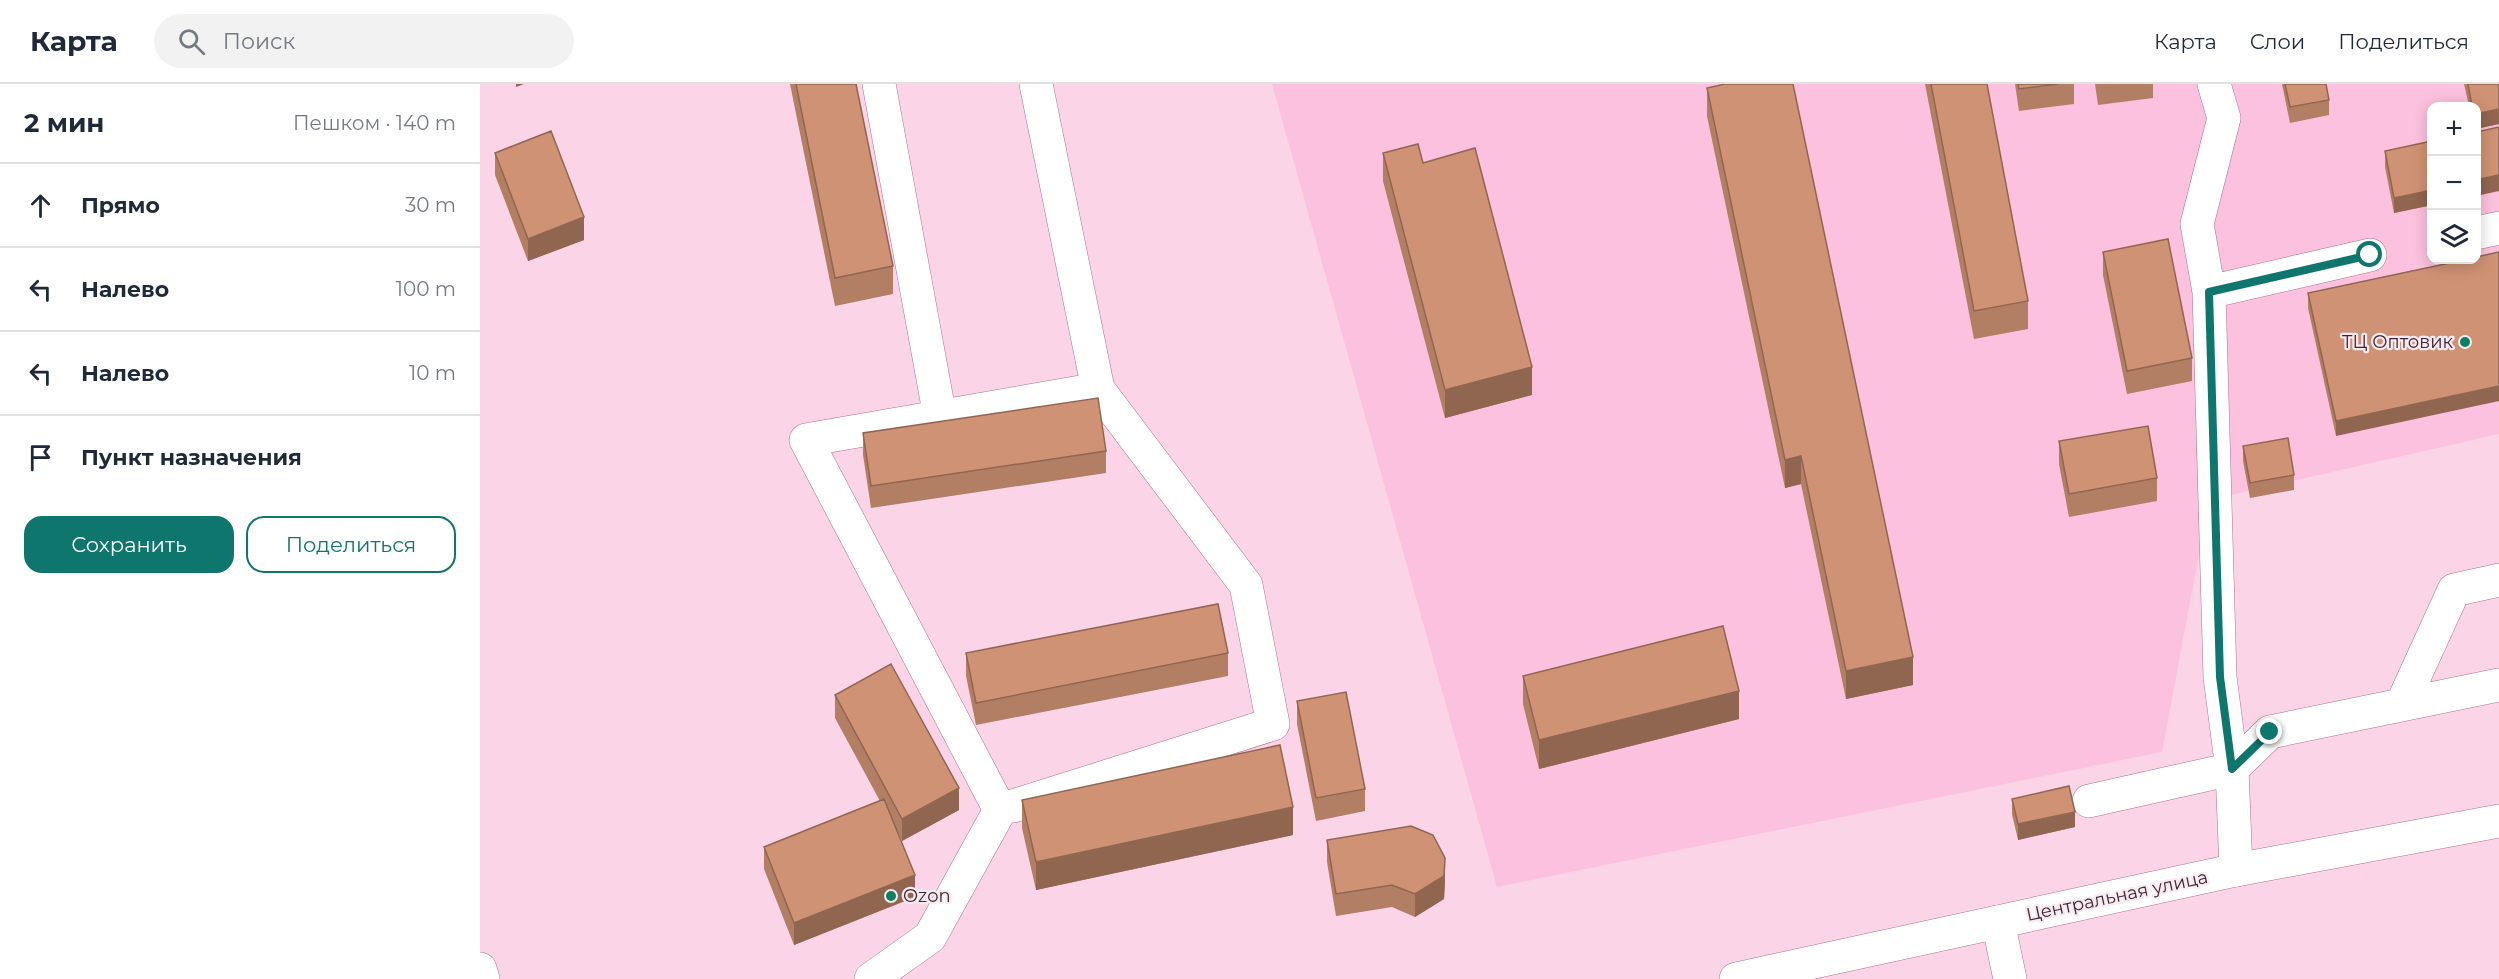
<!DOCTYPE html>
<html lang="ru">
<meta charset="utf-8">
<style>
:root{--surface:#fff;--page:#f2f2f3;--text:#1f2937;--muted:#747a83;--line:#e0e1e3;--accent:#0f766e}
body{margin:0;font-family:Montserrat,sans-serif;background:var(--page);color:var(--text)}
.controls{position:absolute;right:18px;top:18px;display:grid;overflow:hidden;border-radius:12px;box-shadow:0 3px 15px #0003}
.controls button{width:54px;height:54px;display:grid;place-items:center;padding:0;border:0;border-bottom:2px solid var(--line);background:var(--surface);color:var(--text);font:30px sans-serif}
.stop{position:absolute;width:18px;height:18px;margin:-14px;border:4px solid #0f766e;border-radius:50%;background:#fff}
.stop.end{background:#0f766e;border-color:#fff;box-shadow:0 2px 6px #0008}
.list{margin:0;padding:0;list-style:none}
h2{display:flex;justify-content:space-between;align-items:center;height:78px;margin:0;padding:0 24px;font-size:26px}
h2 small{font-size:20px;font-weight:400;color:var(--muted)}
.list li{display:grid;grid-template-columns:39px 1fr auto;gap:18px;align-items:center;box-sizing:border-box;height:84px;padding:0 24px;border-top:2px solid var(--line)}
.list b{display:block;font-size:22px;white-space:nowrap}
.list em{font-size:20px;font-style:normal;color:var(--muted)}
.actions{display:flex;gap:12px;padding:18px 24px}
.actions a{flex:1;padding:14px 0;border:2px solid var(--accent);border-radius:18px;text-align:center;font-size:21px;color:var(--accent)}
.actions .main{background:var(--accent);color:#fff}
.icon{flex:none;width:33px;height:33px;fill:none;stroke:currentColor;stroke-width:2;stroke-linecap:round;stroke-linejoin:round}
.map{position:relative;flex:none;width:2019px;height:895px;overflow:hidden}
header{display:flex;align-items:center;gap:36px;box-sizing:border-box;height:84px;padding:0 30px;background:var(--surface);border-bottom:2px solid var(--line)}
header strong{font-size:28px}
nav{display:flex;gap:33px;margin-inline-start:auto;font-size:21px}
.search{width:420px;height:54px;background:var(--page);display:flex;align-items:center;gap:15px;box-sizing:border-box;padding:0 21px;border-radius:33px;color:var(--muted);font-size:22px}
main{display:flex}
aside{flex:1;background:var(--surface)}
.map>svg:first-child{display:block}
.built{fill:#fcc1de;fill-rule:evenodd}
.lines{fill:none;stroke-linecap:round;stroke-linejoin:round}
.minor-casing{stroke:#ad7190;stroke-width:34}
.highway-casing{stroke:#ad7190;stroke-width:34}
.minor{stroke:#fff;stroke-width:33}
.highway{stroke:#fff;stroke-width:33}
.wall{fill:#b27e64}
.shaded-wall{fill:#916651}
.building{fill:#cf9274;stroke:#916651;stroke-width:1.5}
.route{stroke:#0f766e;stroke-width:8}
.poi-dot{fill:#0a8262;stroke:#f8eaf0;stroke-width:2}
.labels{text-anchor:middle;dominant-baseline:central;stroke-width:4.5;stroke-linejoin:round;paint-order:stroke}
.poi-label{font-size:18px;fill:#3f2633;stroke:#f8eaf0;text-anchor:end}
.street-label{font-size:18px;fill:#3f2633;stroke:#f8eaf0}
</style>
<header>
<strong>Карта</strong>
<div class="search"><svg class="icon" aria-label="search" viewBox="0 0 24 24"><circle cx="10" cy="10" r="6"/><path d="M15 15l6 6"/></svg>Поиск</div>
<nav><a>Карта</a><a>Слои</a><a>Поделиться</a></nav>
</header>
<main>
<aside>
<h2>2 мин<small>Пешком · 140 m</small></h2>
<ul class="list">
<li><svg class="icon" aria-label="ahead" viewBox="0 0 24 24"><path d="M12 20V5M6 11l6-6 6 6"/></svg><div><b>Прямо</b></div><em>30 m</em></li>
<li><svg class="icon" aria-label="left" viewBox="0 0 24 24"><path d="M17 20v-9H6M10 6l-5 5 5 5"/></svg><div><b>Налево</b></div><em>100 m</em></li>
<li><svg class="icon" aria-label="left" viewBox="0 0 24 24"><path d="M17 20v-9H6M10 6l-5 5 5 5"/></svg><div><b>Налево</b></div><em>10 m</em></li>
<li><svg class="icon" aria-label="arrive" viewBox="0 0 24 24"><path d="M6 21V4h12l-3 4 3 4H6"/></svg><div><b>Пункт назначения</b></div></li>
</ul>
<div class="actions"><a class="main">Сохранить</a><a>Поделиться</a></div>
</aside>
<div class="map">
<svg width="2019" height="895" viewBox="0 0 2019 895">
<rect width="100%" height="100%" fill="#fcd4e7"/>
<!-- built -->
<path class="built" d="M792,0h1227v350l-290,66 -47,252 -665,135zM1952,22h44v154h-44z"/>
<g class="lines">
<!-- minor casing -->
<g class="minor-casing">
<path id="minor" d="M399,0l61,333
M1996,149l23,-5
M1729,208l-12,-68 27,-106 -10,-34
M1922,620l52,-114 45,-10
M1609,717l143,-32 -12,-92 -11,-385 161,-37
M533,722l260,-82 -27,-139 -148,-196
M1756,786l-4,-101 38,-37 229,-47
M1518,838l12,57
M0,885l3,10
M391,895l59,-42 70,-127 -194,-370 292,-51 -62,-305"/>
</g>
<!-- highway casing -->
<g class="highway-casing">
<path id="highway" d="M1256,895l500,-109 263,-49"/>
</g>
<!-- minor -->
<use href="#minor" class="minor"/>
<!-- highway -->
<use href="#highway" class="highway"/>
</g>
<!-- wall -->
<path class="wall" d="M310,0h66l37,182v28l-58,12z
M1445,0h62l41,217v28l-54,10z
M1535,0h59v20l-55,7z
M1615,0h58v14l-55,7z
M1802,0h44l3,16v15l-39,8z
M1984,0h35v40l-23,5v-23h-7z
M1227,4l206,597 -67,14 -45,-215 -16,4 -78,-372z
M1952,57v64l-38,8 -9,-46v-16z
M15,69l89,87 -56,21 -33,-86z
M903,69l40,10 109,232 -87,23 -62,-237z
M1623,168l89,106v23l-65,13 -24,-119z
M2019,168l-163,184 -28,-128v-15z
M383,349l243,18v22l-235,35 -8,-53z
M1579,357l98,37v23l-88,16 -10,-53z
M1763,362l51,29v15l-44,8 -7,-37z
M486,569h262v23l-252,49 -10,-49z
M1043,592l216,43 -200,50 -16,-65z
M355,611l124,115 -57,31 -4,-9 17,65 -121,48 -30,-76v-22l116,-46 -45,-83z
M817,617l68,88v22l-49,10 -19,-97z
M1532,715l63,28 -57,13 -6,-26z
M542,716l271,35 -257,55 -14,-62z
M847,756l118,41 -1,18 -29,18 -23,-10 -56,9 -9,-54z"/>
<!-- shaded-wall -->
<path class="shaded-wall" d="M36,0h8l-8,3z
M2019,25v15l-23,5v-15z
M2019,91v16l-23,5v-16z
M1952,106v15l-38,8v-15z
M104,133v23l-56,21v-22z
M1052,283v28l-87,23v-28z
M2019,302v15l-163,35v-15z
M1321,372v28l-16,4v-28z
M1433,573v28l-67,14v-28z
M1259,607v28l-200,50v-29z
M479,704v22l-57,31v-22z
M813,723v28l-257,55v-28z
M1595,728v15l-57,13v-16z
M965,774v23l-1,18 -29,18v-23z
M435,791v22l-121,48v-22z"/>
<!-- building -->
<path class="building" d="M316,0h60l37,182 -58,12z
M1245,0h68l120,573 -67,14 -45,-215 -16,4 -78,-372z
M1451,0h56l41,217 -54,10z
M1538,0h40l-39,5z
M1805,0h41l3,16 -39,7z
M1988,0h31v25l-23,5v-8h-4z
M2019,43v48l-23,5v-48z
M71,47l33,86 -56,22 -33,-86z
M1952,57v49l-38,8 -9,-47z
M938,60l5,19 52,-15 57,219 -87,23 -62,-237z
M1688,155l24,119 -65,13 -24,-119z
M2019,168v134l-163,35 -28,-128 156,-33h12v-3z
M618,314l8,53 -235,35 -8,-53z
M1668,342l9,52 -88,16 -10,-53z
M1808,354l6,37 -44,8 -7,-37z
M738,520l10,49 -252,50 -10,-50z
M1243,542l16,65 -200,49 -16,-64z
M411,580l68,124 -57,31 -67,-124z
M866,608l19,97 -49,9 -19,-97z
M800,661l13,62 -257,55 -14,-62z
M1589,702l6,26 -57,12 -6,-25z
M404,715l31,76 -121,48 -30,-76z
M931,742l22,9 12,23 -1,18 -29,18 -23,-9 -56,9 -9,-54z"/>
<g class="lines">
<!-- route -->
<path class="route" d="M1790,648l-38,37 -12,-92 -11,-385 161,-37"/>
</g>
<!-- markers -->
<g class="poi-dot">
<circle cx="1985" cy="258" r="6"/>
<circle cx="411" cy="812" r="6"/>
</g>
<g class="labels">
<!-- poi labels -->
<g class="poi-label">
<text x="1973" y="258">ТЦ Оптовик</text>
<text x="423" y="812" text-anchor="start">Ozon</text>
</g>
<!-- street labels -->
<g class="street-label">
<text transform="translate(1637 812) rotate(-12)">Центральная улица</text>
</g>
</g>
</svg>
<div class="controls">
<button>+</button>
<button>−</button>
<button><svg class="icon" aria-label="layers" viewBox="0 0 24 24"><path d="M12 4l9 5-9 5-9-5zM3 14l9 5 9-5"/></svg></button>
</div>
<div class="stop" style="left:1890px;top:171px"></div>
<div class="stop end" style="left:1790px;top:648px"></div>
</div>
</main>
